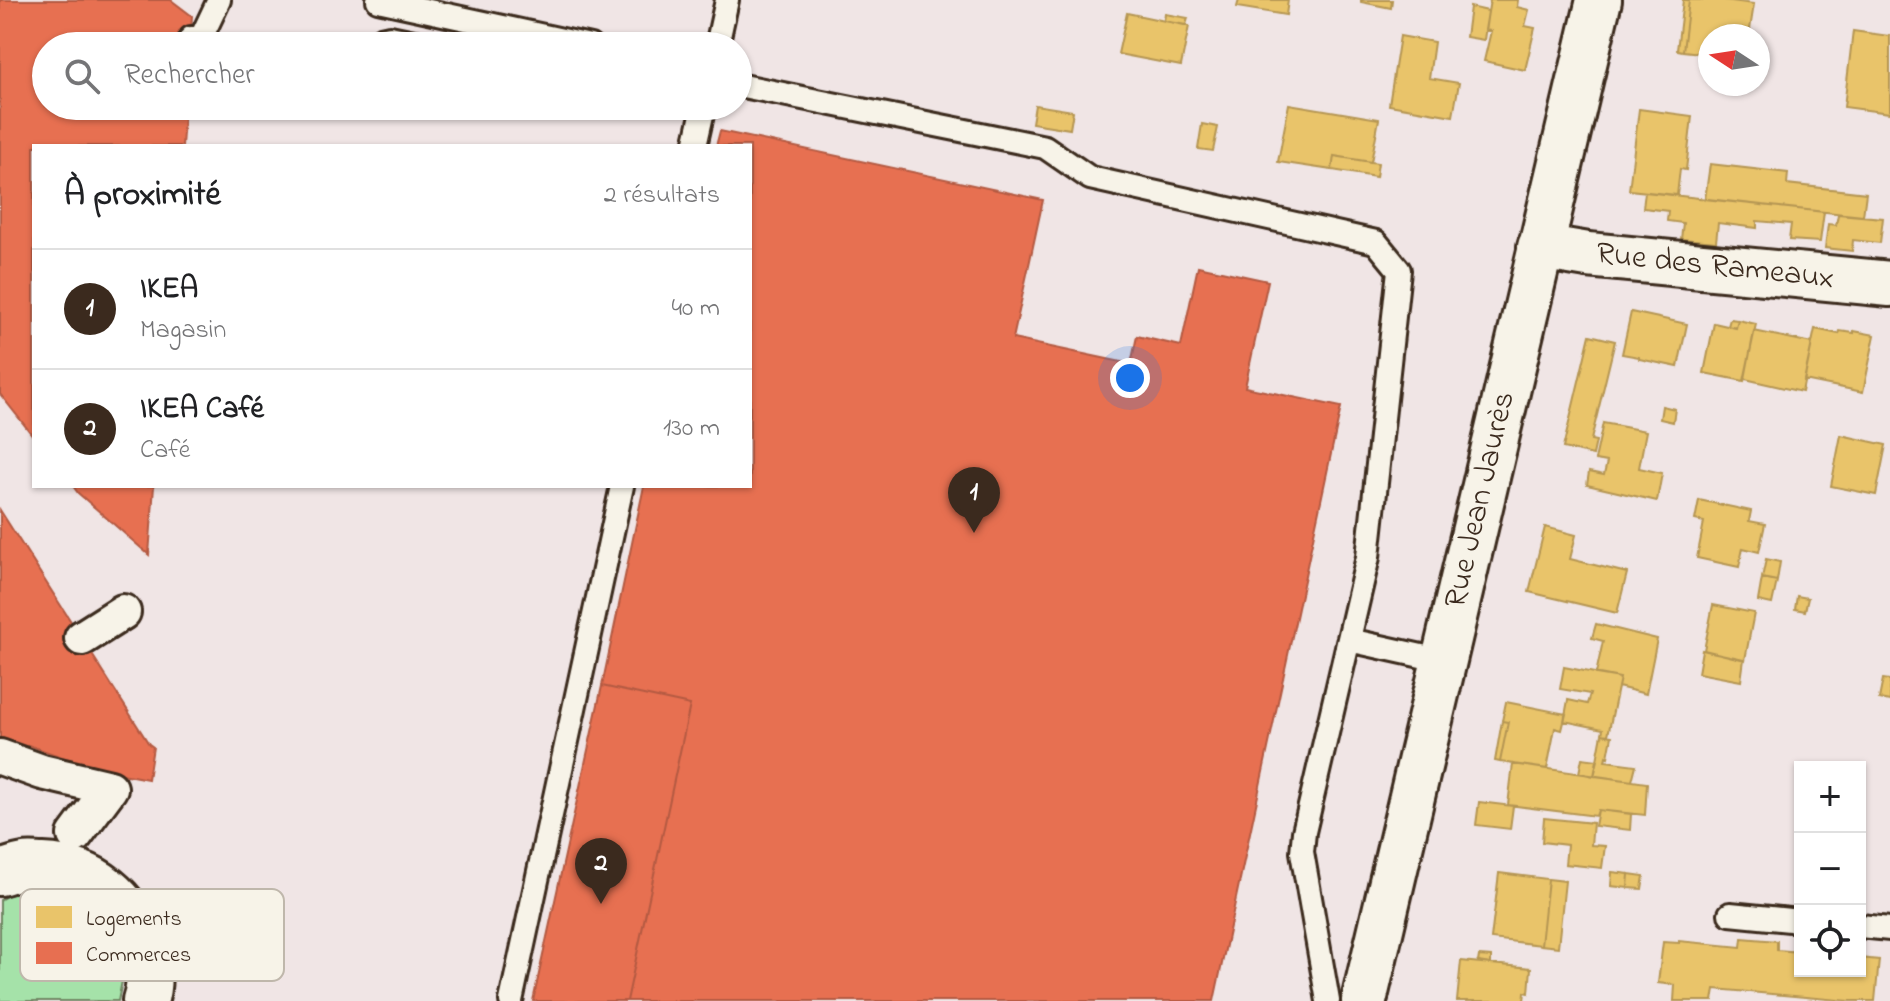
<!DOCTYPE html>
<html lang="fr">
<meta charset="utf-8">
<style>
:root{--surface:#fff;--page:#f2f2f2;--text:#202124;--muted:#757577;--line:#e0e0e0;--accent:#3b2a1e}
body{margin:0;font-family:"Indie Flower",sans-serif;background:var(--page);color:var(--text)}
.controls{position:absolute;right:24px;bottom:24px;display:grid;overflow:hidden;border-radius:0px;box-shadow:0 2px 6px #0004}
.controls button{width:72px;height:72px;display:grid;place-items:center;padding:0;border:0;border-bottom:2px solid var(--line);background:var(--surface);color:var(--text);font:40px sans-serif}
.compass{position:absolute;left:1698px;top:24px;width:72px;height:72px;border-radius:50%;background:var(--surface);box-shadow:0 2px 6px #0004;rotate:282deg}
.you{position:absolute;left:1130px;top:378px;width:28px;height:28px;margin:-20px;border:6px solid #fff;border-radius:50%;background:#1a73e8;box-shadow:0 0 0 12px #1a73e833}
.badge{display:grid;place-items:center;width:52px;height:52px;border-radius:50%;background:var(--accent);color:#fff;font-size:26px;font-weight:700}
.pin{position:absolute;translate:-50% -66px;filter:drop-shadow(0 2px 4px #0008)}
.pin::after{content:'';position:absolute;top:42px;width:28px;height:24px;background:inherit;clip-path:polygon(0 0,100% 0,50% 100%)}
.list{margin:0;padding:0;list-style:none}
h2{display:flex;justify-content:space-between;align-items:center;height:104px;margin:0;padding:0 32px;font-size:34px}
h2 small{font-size:26px;font-weight:400;color:var(--muted)}
.list li{display:grid;grid-template-columns:52px 1fr auto;gap:24px;align-items:center;box-sizing:border-box;height:120px;padding:0 32px;border-top:2px solid var(--line)}
.list b{display:block;font-size:30px;white-space:nowrap}
.list p{margin:0;font-size:26px;white-space:nowrap;color:var(--muted)}
.list em{font-size:26px;font-style:normal;color:var(--muted)}
.icon{flex:none;width:44px;height:44px;fill:none;stroke:currentColor;stroke-width:2;stroke-linecap:round;stroke-linejoin:round}
.map{position:relative;flex:none;width:1890px;height:1001px;overflow:hidden}
.search{position:absolute;background:var(--surface);box-shadow:0 2px 6px #0004;left:32px;top:32px;width:720px;height:88px;display:flex;align-items:center;gap:20px;box-sizing:border-box;padding:0 28px;border-radius:44px;color:var(--muted);font-size:30px}
.panel{position:absolute;background:var(--surface);box-shadow:0 2px 6px #0004;left:32px;top:144px;width:720px;height:344px;border-radius:0px}
.map>svg:first-child{display:block}
.green{fill:#a5e2a9;stroke:#708664;stroke-width:2}
.homes{fill:#e9c46a;stroke:#b59653;stroke-width:2}
.shops{fill:#e76f51;stroke:#b35a42;stroke-width:2}
.lines{fill:none;stroke-linecap:round;stroke-linejoin:round}
.service-casing{stroke:#3b2a1e;stroke-width:28}
.pedestrian-casing{stroke:#3b2a1e;stroke-width:40}
.minor-casing{stroke:#3b2a1e;stroke-width:50}
.tertiary-casing{stroke:#3b2a1e;stroke-width:50}
.secondary-casing{stroke:#3b2a1e;stroke-width:50}
.service{stroke:#f7f3e8;stroke-width:22}
.pedestrian{stroke:#f7f3e8;stroke-width:34}
.minor{stroke:#f7f3e8;stroke-width:44}
.tertiary{stroke:#f7f3e8;stroke-width:44}
.secondary{stroke:#f7f3e8;stroke-width:44}
.labels{text-anchor:middle;dominant-baseline:central;stroke-width:8;stroke-linejoin:round;paint-order:stroke}
.street-label{font-size:32px;fill:#3b2a1e;stroke:#f7f3e8}
.key{fill:#f7f3e8;stroke:#bfb7ab;stroke-width:2}
.key-label{font-size:22px;fill:#3b2a1e}
</style>
<div class="map">
<svg width="1890" height="1001" viewBox="0 0 1890 1001">
<rect width="100%" height="100%" fill="#f0e5e5"/>
<filter id="ink" filterUnits="userSpaceOnUse"><feTurbulence type="fractalNoise" baseFrequency=".0125" numOctaves="2"/><feDisplacementMap in="SourceGraphic" scale="16" xChannelSelector="R" yChannelSelector="G"/><feConvolveMatrix kernelMatrix="1 2 1 2 8 2 1 2 1" color-interpolation-filters="sRGB"/></filter>
<g filter="url(#ink)">
<!-- green -->
<path class="green" d="M40,888l32,6 27,18 18,27 7,32 -6,30h-118v-101l8,-5z"/>
<!-- homes -->
<path class="homes" d="M1239,0h49l-2,15 -49,-8z
M1361,0h31l-1,8 -30,-6z
M1490,0h28l-1,7 12,3 -4,16 10,2 -10,42 -41,-9 7,-30 -6,-1z
M1683,0h6l-6,51 -6,-1z
M1689,0h35l30,4 -5,32h-39v18l-27,-3z
M1470,7l18,4 -4,29 -18,-3z
M1127,13l62,13 -8,40 -63,-12z
M1165,14l23,4 -2,7 -22,-4z
M1853,31l37,5v77l-46,-6z
M1400,36l34,6 -5,36 30,5 -6,33 -64,-11z
M1289,104l90,15 -8,43 -37,-6 -2,14 -54,-8z
M1035,105l38,6 -3,18 -38,-6z
M1639,109l53,7 -6,54 -6,-1 -3,26 -48,-5z
M1202,124l16,3 -5,24 -15,-2z
M1334,156l44,7 -2,14 -44,-7z
M1710,164l78,9 -1,11 79,9 -3,23 -158,-17z
M1645,192l179,20 -4,30 -31,-2 2,-16 -34,-3v7l-39,-5 -2,19 -35,-3 2,-16 -16,-2 1,-10 -25,-3z
M1838,214l45,4 -3,25 -27,-3 -1,11 -27,-3 3,-24 8,1z
M1631,312l56,12 -9,43 -39,-8v-2l-17,-3z
M1730,319l8,1 -2,8 -8,-2z
M1738,320l18,4 -12,57 -40,-8 10,-50 22,5z
M1815,329l24,5 1,-3 14,2v-2l21,4 -12,57 -59,-12z
M1754,331l58,12 -10,49 -57,-13z
M1590,335l25,6 -24,99 5,1 -3,14 -30,-7z
M1662,406l13,3 -2,13 -13,-3z
M1603,423l43,8 -7,37 23,5 -5,28 -70,-16 2,-13 15,3 3,-13 -12,-2z
M1841,435l45,10 -10,50 -45,-9z
M1699,500l52,11 -2,10 16,3 -6,28 -16,-4 -4,19 -42,-9 7,-36 -9,-2z
M1545,527l31,8 -6,24 57,14 -10,40 -88,-21z
M1766,559l14,3 -3,19 -15,-3z
M1762,578l15,3 -5,23 -14,-3z
M1797,596l11,2 -3,13 -10,-2z
M1713,605l41,8 -9,47 -41,-10z
M1596,624l61,15 -11,55 -28,-7 2,-9 -24,-4 7,-33 -11,-3z
M1702,650l42,9 -3,22 -43,-8z
M1564,667l56,11 -12,57 -6,-1 1,-5 -39,-8 4,-21 19,4 3,-10 -30,-5z
M1883,679l7,1v21l-11,-2z
M1506,702l60,12 -4,16 -7,-2 -8,41 -47,-7 8,-40 -6,-1z
M1502,721l6,1 -8,40 -5,-1z
M1602,734l10,2 -4,21 -2,-1 -1,5 31,4 -4,16 -38,-5z
M1582,758l16,2 -4,16 -15,-3z
M1513,764l134,19 -2,32 -47,-5 -2,6 -88,-11z
M1479,802l34,4 -3,23 -34,-4z
M1598,810l33,4 -1,16 -35,-4z
M1544,818l49,5 -2,22 14,1 -3,22 -37,-4 2,-19 -25,-3z
M1612,872l17,2 -1,14 -17,-2z
M1499,873l49,6 -7,66 -50,-6z
M1629,874l15,2 -2,13 -14,-1z
M1548,879l17,2 -7,66 -17,-2z
M1742,938l35,3v9l23,2v19h60v-13l19,2 -4,41h-25l-135,-12 -2,12h-39l1,-16 -17,-2 5,-41 16,1v-2l62,6z
M1479,956l12,1v7l-13,-2z
M1461,961l70,7 -2,25 -4,-1 -1,9h-67z"/>
<!-- shops -->
<path class="shops" d="M0,0h171l21,16 -2,30h-144v60h139l-3,40h-148v291l-34,-43z
M720,131l323,69 -30,139 118,25 6,-28 44,10 17,-80 70,15 -23,106 96,20 -127,594h-587l63,-296 -88,-19 42,-200h106v-340h-34z
M73,486h81l-5,69 -71,-62z
M0,510l149,234 4,3 -5,32 -52,-10 -68,-24 -3,6 -25,-12z
M602,686l88,19 -63,296h-94z"/>
<g class="lines">
<!-- service casing -->
<g class="service-casing">
<path id="service" d="M378,0l212,46
M191,38h10l18,-38
M375,46l6,-7 9,-2 43,9
M717,46l10,-46
M738,85l307,62 45,31 286,64 23,28 -31,287 -64,275 -2,20 26,149
M695,146l9,-40
M1349,640l95,21
M1730,914l70,7
M1860,926l30,3
M511,1001l111,-515"/>
</g>
<!-- pedestrian casing -->
<g class="pedestrian-casing">
<path id="pedestrian" d="M82,638l41,-26
M0,757l42,15 68,16 -35,47"/>
</g>
<!-- minor casing -->
<g class="minor-casing">
<path id="minor" d="M1540,247l48,8 302,29"/>
</g>
<!-- tertiary casing -->
<g class="tertiary-casing">
<path id="tertiary" d="M0,873c8,-2 16,-6 24,-7 6,-1 13,0 19,0 51,2 85,32 101,79 5,17 7,39 1,56"/>
</g>
<!-- secondary casing -->
<g class="secondary-casing">
<path id="secondary" d="M1364,1001l235,-1001"/>
</g>
<!-- service -->
<use href="#service" class="service"/>
<!-- pedestrian -->
<use href="#pedestrian" class="pedestrian"/>
<!-- minor -->
<use href="#minor" class="minor"/>
<!-- tertiary -->
<use href="#tertiary" class="tertiary"/>
<!-- secondary -->
<use href="#secondary" class="secondary"/>
</g>
</g>
<g class="labels">
<!-- street labels -->
<g class="street-label">
<text transform="translate(1715 267) rotate(6)">Rue des Rameaux</text>
<text transform="translate(1481 500) rotate(-77)">Rue Jean Jaurès</text>
</g>
</g>
<!-- legend -->
<rect x="20" y="889" width="264" height="92" rx="12" class="key"/>
<rect x="36" y="906" width="36" height="22" fill="#e9c46a"/>
<rect x="36" y="942" width="36" height="22" fill="#e76f51"/>
<g class="key-label">
<text x="86" y="925">Logements</text>
<text x="86" y="961">Commerces</text>
</g>
</svg>
<div class="controls">
<button>+</button>
<button>−</button>
<button><svg class="icon" aria-label="locate" viewBox="0 0 24 24"><circle cx="12" cy="12" r="6"/><path d="M12 2v4M12 18v4M2 12h4M18 12h4"/></svg></button>
</div>
<svg class="compass" viewBox="-18 -18 36 36"><path d="M0-13l5 13h-10z" fill="#e53935"/><path d="M0 13l5-13h-10z" fill="#757577"/></svg>
<div class="you"></div>
<div class="pin badge" style="left:974px;top:533px">1</div>
<div class="pin badge" style="left:601px;top:904px">2</div>
<div class="search"><svg class="icon" aria-label="search" viewBox="0 0 24 24"><circle cx="10" cy="10" r="6"/><path d="M15 15l6 6"/></svg>Rechercher</div>
<section class="panel">
<h2>À proximité<small>2 résultats</small></h2>
<ul class="list">
<li><span class="badge">1</span><div><b>IKEA</b><p>Magasin</p></div><em>40 m</em></li>
<li><span class="badge">2</span><div><b>IKEA Café</b><p>Café</p></div><em>130 m</em></li>
</ul>
</section>
</div>
